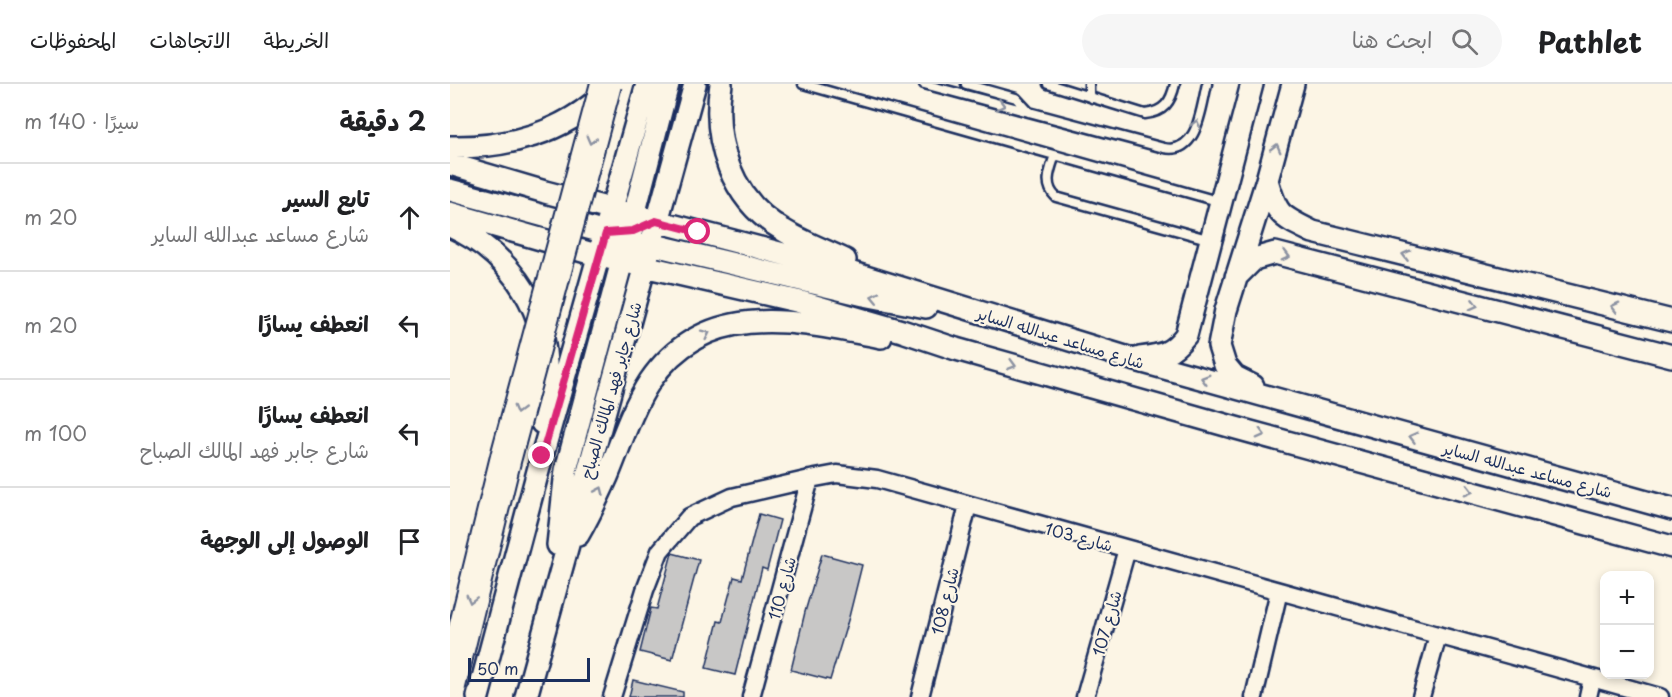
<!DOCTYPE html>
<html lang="ar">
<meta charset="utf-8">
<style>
:root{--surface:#fff;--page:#f6f6f6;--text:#202124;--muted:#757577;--line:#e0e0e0}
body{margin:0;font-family:"Playpen Sans","Playpen Sans Arabic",sans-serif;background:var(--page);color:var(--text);direction:rtl}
.controls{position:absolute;right:18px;bottom:18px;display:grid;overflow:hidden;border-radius:12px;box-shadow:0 3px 9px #0003}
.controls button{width:54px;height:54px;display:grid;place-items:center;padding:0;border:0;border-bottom:2px solid var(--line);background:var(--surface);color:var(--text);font:30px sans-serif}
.scale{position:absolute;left:18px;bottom:15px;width:122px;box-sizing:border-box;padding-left:6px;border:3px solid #1b2f5e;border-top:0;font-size:16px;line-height:21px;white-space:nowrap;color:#1b2f5e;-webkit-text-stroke:4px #fcf5e5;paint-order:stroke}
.stop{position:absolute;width:18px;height:18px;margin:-14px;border:4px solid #db2777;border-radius:50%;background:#fff}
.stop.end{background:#db2777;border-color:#fff;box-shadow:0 2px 6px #0008}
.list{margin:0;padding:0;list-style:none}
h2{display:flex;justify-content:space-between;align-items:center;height:78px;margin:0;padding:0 24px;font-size:26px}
h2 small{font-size:20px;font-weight:400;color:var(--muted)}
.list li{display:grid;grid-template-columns:39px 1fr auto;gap:18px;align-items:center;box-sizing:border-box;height:108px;padding:0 24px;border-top:2px solid var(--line)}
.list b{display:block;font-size:22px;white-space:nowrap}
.list p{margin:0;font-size:20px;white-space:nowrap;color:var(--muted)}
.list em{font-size:20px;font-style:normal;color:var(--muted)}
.icon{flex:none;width:33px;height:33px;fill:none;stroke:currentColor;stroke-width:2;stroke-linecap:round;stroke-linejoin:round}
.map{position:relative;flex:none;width:1222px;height:613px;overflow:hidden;direction:ltr}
header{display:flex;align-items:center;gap:36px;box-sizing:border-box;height:84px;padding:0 30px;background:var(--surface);border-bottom:2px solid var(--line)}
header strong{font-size:28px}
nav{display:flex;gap:33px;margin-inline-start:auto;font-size:21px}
.search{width:420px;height:54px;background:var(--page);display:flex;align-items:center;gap:15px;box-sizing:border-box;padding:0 21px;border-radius:33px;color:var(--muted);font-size:22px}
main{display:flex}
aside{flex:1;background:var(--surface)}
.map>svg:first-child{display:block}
.building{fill:#c8c7c6;stroke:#1b2f5e;stroke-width:1.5}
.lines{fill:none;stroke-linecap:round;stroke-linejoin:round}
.service-casing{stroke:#1b2f5e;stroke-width:13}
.minor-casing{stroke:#1b2f5e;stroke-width:21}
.tertiary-casing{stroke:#1b2f5e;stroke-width:26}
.service{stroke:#fcf5e5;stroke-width:8}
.minor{stroke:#fcf5e5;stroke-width:16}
.tertiary{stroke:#fcf5e5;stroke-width:21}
.motorway-bridge-casing{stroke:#1b2f5e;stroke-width:34;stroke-linecap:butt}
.motorway-bridge{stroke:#fcf5e5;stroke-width:30}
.oneway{stroke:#8c92a2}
.route{stroke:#db2777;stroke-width:8}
.labels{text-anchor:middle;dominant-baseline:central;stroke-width:4.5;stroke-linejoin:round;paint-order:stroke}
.street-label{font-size:16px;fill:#1b2f5e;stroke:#fcf5e5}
</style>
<header>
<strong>Pathlet</strong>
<div class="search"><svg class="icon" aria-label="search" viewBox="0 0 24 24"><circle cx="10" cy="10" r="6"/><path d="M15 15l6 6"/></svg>ابحث هنا</div>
<nav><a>الخريطة</a><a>الاتجاهات</a><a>المحفوظات</a></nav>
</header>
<main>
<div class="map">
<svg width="1222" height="613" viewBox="0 0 1222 613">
<rect width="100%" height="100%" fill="#fcf5e5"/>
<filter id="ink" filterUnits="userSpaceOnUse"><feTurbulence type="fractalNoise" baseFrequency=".0167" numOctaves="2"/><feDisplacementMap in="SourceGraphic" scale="12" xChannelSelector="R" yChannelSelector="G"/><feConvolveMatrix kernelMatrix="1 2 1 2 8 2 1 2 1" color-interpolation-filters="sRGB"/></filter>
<g filter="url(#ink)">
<!-- building -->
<path class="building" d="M309,430l21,6 -13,50 -5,-2 -27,107 -29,-7 12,-47 4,1 12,-45 8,2z
M222,469l27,7 -27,100 -32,-8 11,-44 6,1z
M372,470l40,11 -13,52 -19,63 -39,-10 14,-58z
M183,596l50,12v5h-54z"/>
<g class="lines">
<!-- service casing -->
<g class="service-casing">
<path id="service" d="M353,0l418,118
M474,0l240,64c34,7 37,-40 43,-64
M516,0l50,14 13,14
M598,0l97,30c19,-2 26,-12 30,-30
M639,0v8l3,6
M605,71c-5,15 -12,30 1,42l155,43"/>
</g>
<!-- minor casing -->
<g class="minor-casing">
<path id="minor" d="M162,613l33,-107 15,-39 29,-34 43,-20 78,-18 27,-5 40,5 783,218
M301,613l59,-218
M470,613l48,-192
M635,613l42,-148
M804,613l25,-106
M971,613l17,-62
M1138,613l4,-18"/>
</g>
<!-- tertiary casing -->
<g class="tertiary-casing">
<path id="tertiary" d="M271,0c-9,57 10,116 62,146 19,12 41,20 62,30
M0,63c57,1 113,-14 155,-54
M0,80l95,28 288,75 299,92 540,150
M817,96c10,36 13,36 46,52l359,89
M0,106l156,43h15
M0,129l150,43 205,47 97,28 54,18 280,79 436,119
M0,142c55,25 93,75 96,137 1,19 -3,40 -4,60
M183,145l1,-14 34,-131
M150,172l22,-9 28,-3 214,51 62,12
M786,193l18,-18 21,-6 397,103
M690,274c23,-3 31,-4 46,-23l66,-251
M803,302l-18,-9 -10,-12 -6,-19 7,-36 41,-130 26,-96
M128,451c11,-19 20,-38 29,-58 13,-31 24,-67 43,-96 57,-83 147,-60 231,-44
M108,461l8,-75 56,-209v-13
M28,613l64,-241 105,-372
M76,613l169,-613"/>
</g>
<!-- service -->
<use href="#service" class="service"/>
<!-- minor -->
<use href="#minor" class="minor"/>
<!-- tertiary -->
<use href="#tertiary" class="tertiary"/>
<!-- motorway-bridge casing -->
<g class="motorway-bridge-casing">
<path id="motorway-bridge" d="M0,602l56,-229 100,-373"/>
</g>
<!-- motorway-bridge -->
<use href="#motorway-bridge" class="motorway-bridge"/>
</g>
<!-- one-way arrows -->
<defs><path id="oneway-chevron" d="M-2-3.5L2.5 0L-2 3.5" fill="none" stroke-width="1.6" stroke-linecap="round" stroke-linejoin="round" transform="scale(1.5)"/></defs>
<g class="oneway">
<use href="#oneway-chevron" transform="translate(551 21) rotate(15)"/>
<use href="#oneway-chevron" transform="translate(746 40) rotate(-75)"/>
<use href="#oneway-chevron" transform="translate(141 56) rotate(105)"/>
<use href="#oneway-chevron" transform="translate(826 64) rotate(-75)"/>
<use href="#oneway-chevron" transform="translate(956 171) rotate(-166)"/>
<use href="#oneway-chevron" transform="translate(836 172) rotate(15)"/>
<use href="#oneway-chevron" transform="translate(425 213) rotate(-168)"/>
<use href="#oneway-chevron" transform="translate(1024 221) rotate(14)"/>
<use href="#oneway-chevron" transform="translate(1165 223) rotate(-166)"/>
<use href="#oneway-chevron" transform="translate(256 250) rotate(-26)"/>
<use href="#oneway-chevron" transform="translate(562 281) rotate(16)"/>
<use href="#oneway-chevron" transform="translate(755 295) rotate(-164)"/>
<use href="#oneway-chevron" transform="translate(68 326) rotate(105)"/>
<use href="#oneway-chevron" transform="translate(811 350) rotate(15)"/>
<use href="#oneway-chevron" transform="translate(963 353) rotate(-165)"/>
<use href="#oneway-chevron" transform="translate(150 407) rotate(-66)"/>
<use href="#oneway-chevron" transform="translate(1019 407) rotate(15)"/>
<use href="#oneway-chevron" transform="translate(21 515) rotate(104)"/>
</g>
</g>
<g class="lines" filter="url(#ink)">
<!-- route -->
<path class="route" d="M92,372l64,-223 27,-2 23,-10 42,11"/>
</g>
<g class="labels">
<!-- street labels -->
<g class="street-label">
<text transform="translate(611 253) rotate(17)">شارع مساعد عبدالله الساير</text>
<text transform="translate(160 306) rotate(-74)">شارع جابر فهد المالك الصباح</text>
<text transform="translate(1078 385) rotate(15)">شارع مساعد عبدالله الساير</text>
<text transform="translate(629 452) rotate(15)">شارع 103</text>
<text transform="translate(331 504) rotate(-75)">شارع 110</text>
<text transform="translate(494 517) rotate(-76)">شارع 108</text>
<text transform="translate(656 539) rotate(-74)">شارع 107</text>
</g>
</g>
</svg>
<div class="controls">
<button>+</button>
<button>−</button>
</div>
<div class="scale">50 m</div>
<div class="stop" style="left:248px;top:148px"></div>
<div class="stop end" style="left:92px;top:372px"></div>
</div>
<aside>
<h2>2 دقيقة<small>سيرًا · 140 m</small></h2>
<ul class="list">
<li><svg class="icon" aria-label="ahead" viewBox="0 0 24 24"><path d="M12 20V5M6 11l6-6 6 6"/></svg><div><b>تابع السير</b><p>شارع مساعد عبدالله الساير</p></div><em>20 m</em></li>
<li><svg class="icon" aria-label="left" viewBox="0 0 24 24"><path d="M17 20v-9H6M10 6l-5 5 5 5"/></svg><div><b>انعطف يسارًا</b></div><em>20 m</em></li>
<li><svg class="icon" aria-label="left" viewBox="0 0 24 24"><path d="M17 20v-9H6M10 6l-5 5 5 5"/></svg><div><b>انعطف يسارًا</b><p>شارع جابر فهد المالك الصباح</p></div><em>100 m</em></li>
<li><svg class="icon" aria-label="arrive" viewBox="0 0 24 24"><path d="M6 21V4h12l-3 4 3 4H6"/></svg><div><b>الوصول إلى الوجهة</b></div></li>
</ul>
</aside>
</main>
